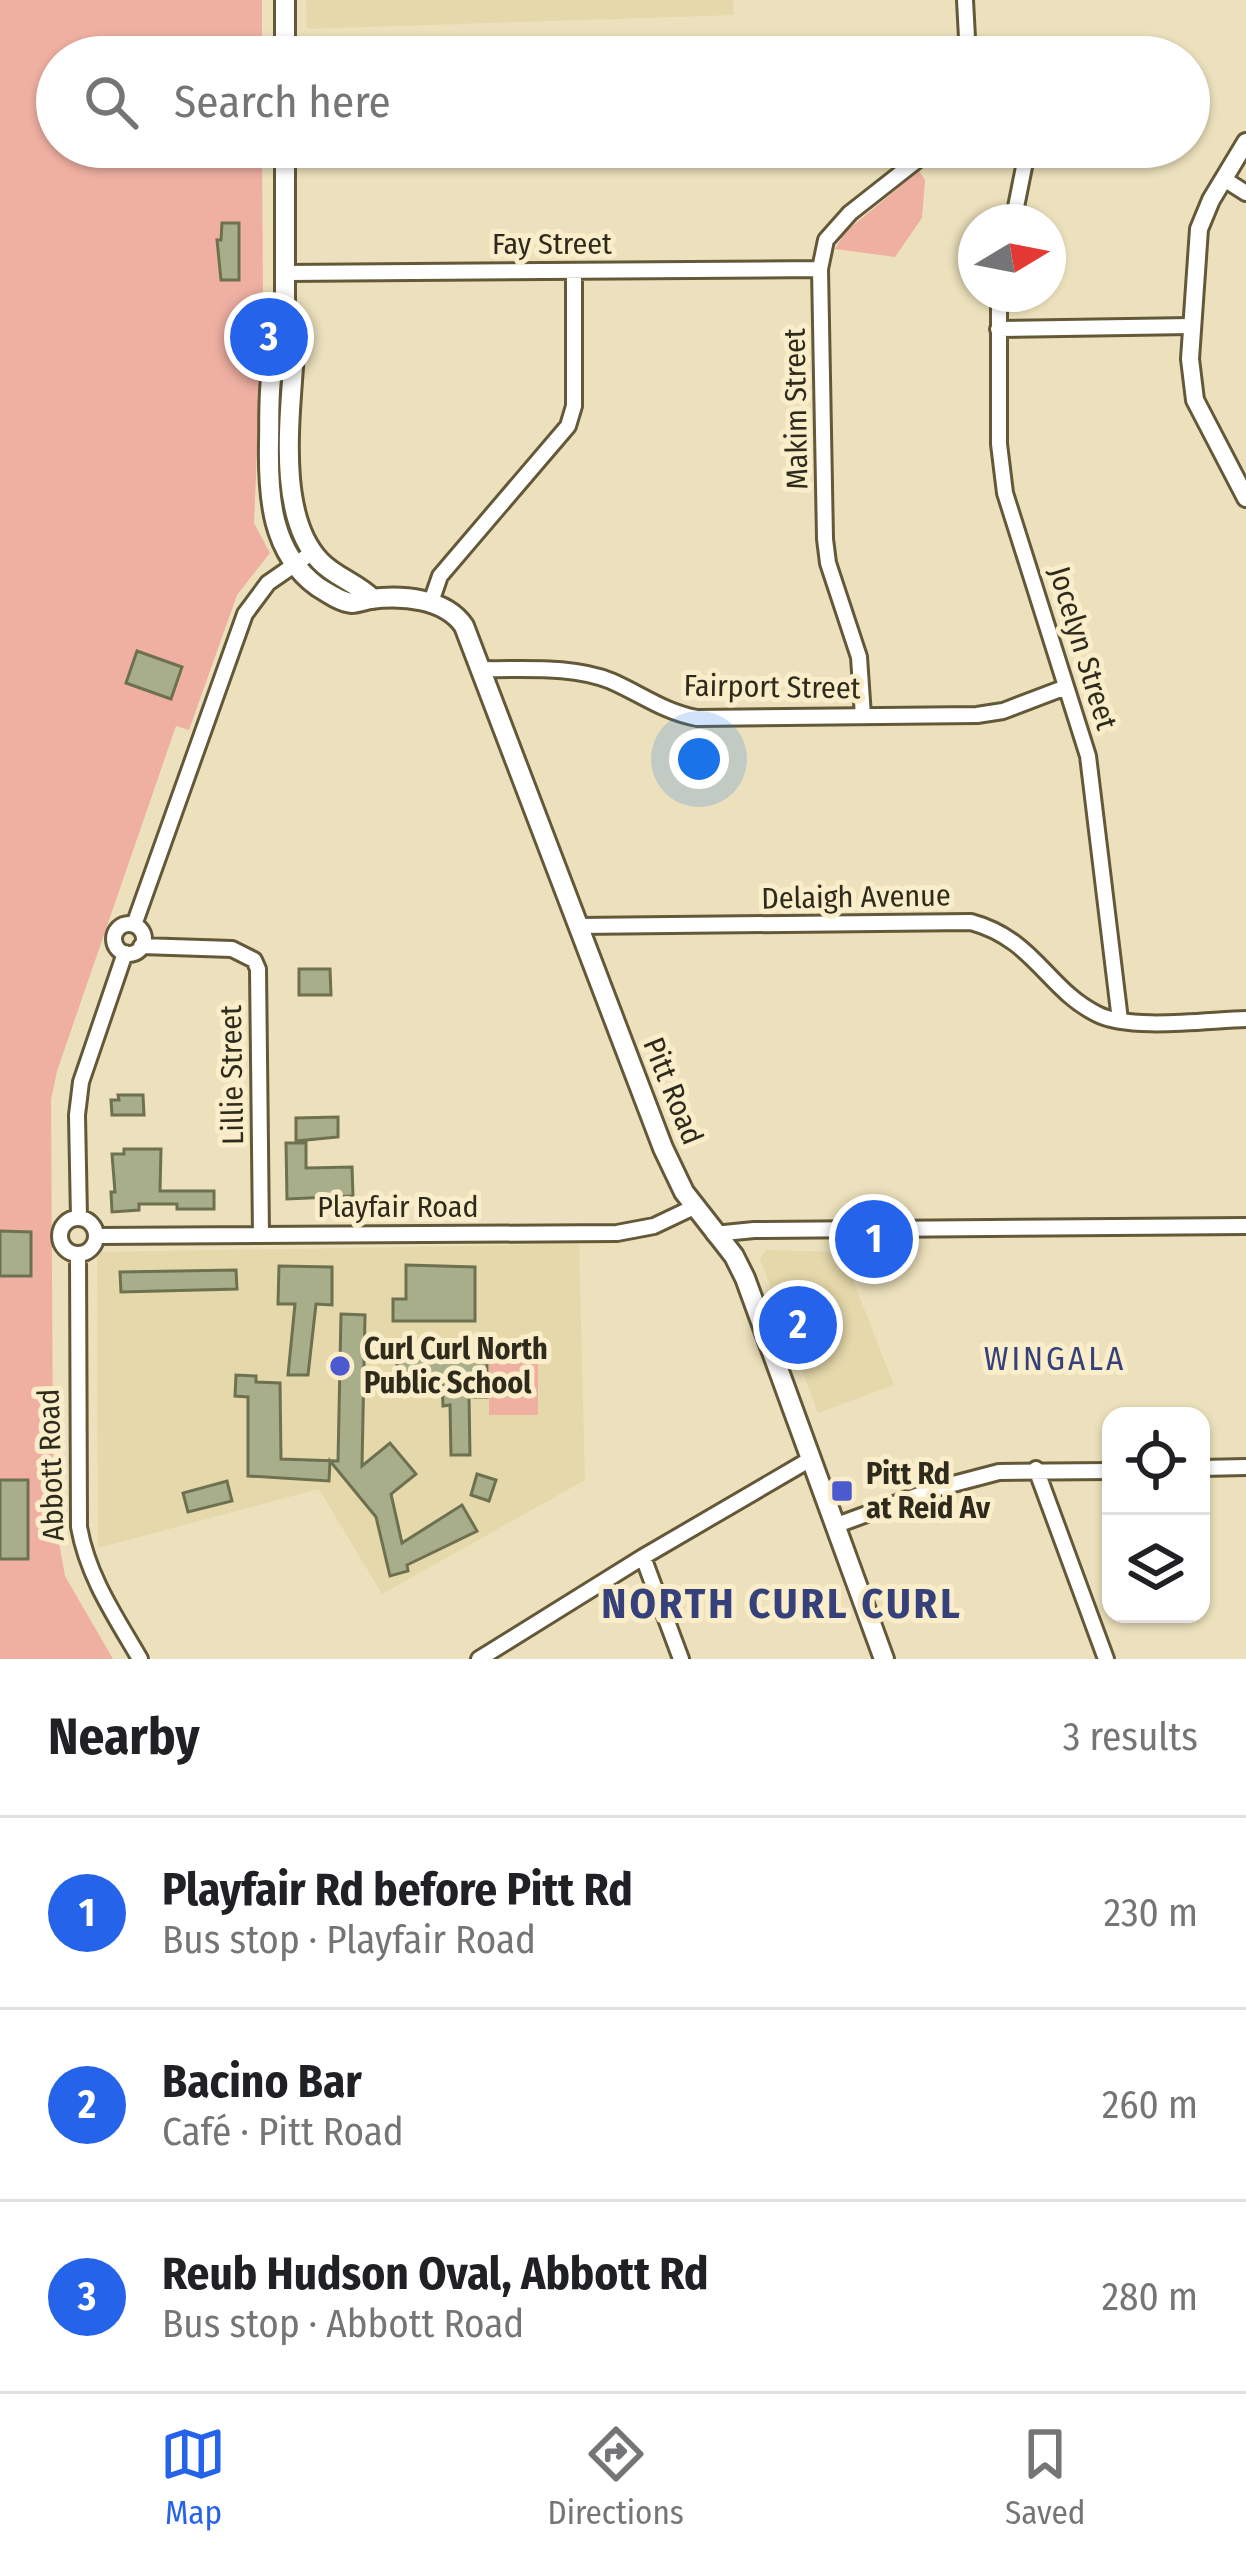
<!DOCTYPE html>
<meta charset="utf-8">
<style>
:root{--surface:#fff;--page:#f6f6f6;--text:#202124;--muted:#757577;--line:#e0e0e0;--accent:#2563eb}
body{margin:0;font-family:"Fira Sans Condensed",sans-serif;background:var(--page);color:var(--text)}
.controls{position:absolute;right:36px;bottom:36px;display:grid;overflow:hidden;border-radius:24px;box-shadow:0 3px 9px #0004}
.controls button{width:108px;height:108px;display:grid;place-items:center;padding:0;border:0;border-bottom:3px solid var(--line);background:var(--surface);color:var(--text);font:60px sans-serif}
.compass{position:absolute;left:958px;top:204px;width:108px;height:108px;border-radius:50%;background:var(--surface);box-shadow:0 3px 9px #0004;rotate:80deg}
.you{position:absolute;left:699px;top:759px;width:42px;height:42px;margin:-30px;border:9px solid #fff;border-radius:50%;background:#1a73e8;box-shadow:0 0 0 18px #1a73e833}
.badge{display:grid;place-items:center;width:78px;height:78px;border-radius:50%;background:var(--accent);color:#fff;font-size:39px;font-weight:700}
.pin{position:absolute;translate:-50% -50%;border:6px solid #fff;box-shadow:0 3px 12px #0006}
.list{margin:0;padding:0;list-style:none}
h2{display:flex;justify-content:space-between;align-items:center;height:156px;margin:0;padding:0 48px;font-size:51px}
h2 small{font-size:39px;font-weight:400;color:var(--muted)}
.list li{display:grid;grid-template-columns:78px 1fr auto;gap:36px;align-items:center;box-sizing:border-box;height:192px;padding:0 48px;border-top:3px solid var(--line)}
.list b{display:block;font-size:45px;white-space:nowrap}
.list p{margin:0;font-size:39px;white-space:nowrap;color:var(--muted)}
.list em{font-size:39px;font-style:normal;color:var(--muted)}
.icon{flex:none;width:66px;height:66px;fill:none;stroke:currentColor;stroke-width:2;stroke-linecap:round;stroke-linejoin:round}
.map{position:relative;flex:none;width:1246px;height:1659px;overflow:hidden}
.search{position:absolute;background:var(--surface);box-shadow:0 3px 9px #0004;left:36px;right:36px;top:36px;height:132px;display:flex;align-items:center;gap:30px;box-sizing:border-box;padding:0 42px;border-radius:66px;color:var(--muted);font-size:45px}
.sheet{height:732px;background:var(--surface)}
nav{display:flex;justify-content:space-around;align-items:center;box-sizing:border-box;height:168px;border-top:3px solid var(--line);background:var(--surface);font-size:33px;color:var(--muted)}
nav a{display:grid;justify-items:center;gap:6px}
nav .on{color:var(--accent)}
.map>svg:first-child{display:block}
.built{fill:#e5d8ab}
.green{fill:#efb0a2}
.building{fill:#a9ae8a;stroke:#6d714f;stroke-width:3}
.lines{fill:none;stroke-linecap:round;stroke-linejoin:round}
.minor-casing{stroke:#635939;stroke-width:20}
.tertiary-casing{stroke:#635939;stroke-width:22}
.secondary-casing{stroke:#635939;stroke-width:24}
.minor{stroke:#fff;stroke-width:14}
.tertiary{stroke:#fff;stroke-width:16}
.secondary{stroke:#fff;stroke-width:18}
.poi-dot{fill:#4c5ad0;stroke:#f9eec9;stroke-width:4.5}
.labels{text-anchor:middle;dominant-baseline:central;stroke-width:10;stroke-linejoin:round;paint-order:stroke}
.street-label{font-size:30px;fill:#2e2a1c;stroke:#f9eec9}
.poi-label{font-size:30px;font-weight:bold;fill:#2e2a1c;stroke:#f9eec9;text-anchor:start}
.neighbourhood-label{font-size:33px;letter-spacing:3px;fill:#36417c;stroke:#f9eec9}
.district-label{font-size:42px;font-weight:bold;letter-spacing:3px;fill:#36417c;stroke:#f9eec9}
</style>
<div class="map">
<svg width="1246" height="1659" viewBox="0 0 1246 1659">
<rect width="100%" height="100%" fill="#ece1bc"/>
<!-- built -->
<path class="built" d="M306,0h427l1,15 -427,14z
M579,1244l6,236 -203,114 -63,-105 -221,59 -1,-296z
M766,1250l76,2 52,133 -76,28 -58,-154z"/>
<!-- green -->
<path class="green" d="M0,0h262v57h-205v90h205l1,157 -9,219 16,30 -33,42 -48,135 -13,-4 -119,345 -6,29 2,353 5,84 7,39 48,83h-113z
M919,171l6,9 -3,38 -27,39 -60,-8 10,-17z
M489,1357h49v58h-49z"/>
<!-- building -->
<path class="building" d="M222,223h17v57h-18l-4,-40h4z
M137,651l45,16 -11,32 -45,-16z
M299,969h31l1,26h-32z
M118,1095h25l1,20h-32l-1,-15h8z
M338,1117v20l-42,4v-23z
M286,1143h20v25l46,-1 1,29 -66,3z
M124,1149h37l-1,42h54v18h-37v-5h-38v6l-27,2 -1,-20h4l-3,-38h12z
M0,1231l31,1v44h-31z
M406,1265l69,2v54h-82v-22h13z
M279,1266l53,1v38l-16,-1 -8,71h-20l7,-71h-17z
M236,1270l1,19 -116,3 -1,-20z
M341,1314l24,1 -3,151 28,-23 26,31 -25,20 11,49 60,-38 15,26 -70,34 1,6 -18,5 -14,-59 -46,-56 -1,20 -81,-5v-79l-13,-1 1,-21 20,1v6l24,1 1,76 57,2z
M473,1352h14v45h-18l1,58h-19l-1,-50 -7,1 -1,-23h-45v-29z
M477,1474l19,6 -7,21 -18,-6z
M0,1480h28v79h-28z
M227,1481l5,20 -44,11 -5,-19z"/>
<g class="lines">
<!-- minor casing -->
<g class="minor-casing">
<path id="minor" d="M965,0l3,57
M1224,179l22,14
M1013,222l15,-75
M285,273l535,-4
M999,294v150l6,49 83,263 32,264
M998,329l193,-3
M431,602l9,-26 128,-150 6,-20v-135
M481,669c42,1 90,-4 130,12 30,13 53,31 86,37l280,-3 26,-4 63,-24
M863,716l-4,-59 -31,-94 -3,-24 -5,-270 6,-29 24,-27 84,-66
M114 939a15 15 0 1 1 30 0a15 15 0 1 1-30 0Z
M134,925l111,-311 23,-31 45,-31
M578,926l393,-4c63,17 76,67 126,92 33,17 111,6 149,5
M141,946l91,3 22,11 4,9 3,266
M60 1236a18 18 0 1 1 36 0a18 18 0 1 1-36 0Z
M79,1218l-2,-103 4,-33 44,-129
M714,1234l40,-4 492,-4
M97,1236l520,-3 37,-7 40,-19
M78,1255l1,272c9,50 36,89 61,132
M1201,1468l45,-1
M1036,1469l70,190
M834,1526l104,-38 61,-16 112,-1
M643,1557l38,102
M479,1659l164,-102 166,-97"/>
</g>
<!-- tertiary casing -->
<g class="tertiary-casing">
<path id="tertiary" d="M1246,142l-35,58 -12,29 -9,130 5,41 51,98"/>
</g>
<!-- secondary casing -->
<g class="secondary-casing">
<path id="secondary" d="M285,0v57
M285,147v187l9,17c-3,60 -19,163 26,210 15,16 37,22 53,38
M285,334c-19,30 -15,74 -16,109 -1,53 2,110 49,144 10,6 22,15 34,16 4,0 14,-3 18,-4 32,-4 75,-1 94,27l199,522 21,44 50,64 11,22 139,381"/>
</g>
<!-- minor -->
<use href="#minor" class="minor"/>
<!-- tertiary -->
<use href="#tertiary" class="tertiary"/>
<!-- secondary -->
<use href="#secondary" class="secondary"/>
</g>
<!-- markers -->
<g class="poi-dot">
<circle cx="340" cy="1366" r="12"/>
<rect x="830" y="1479" width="24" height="24" rx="6"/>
</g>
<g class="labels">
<!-- street labels -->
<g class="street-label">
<text x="552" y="244">Fay Street</text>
<text transform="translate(796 409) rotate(-91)">Makim Street</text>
<text transform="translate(1083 648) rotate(73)">Jocelyn Street</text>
<text transform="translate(772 687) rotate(1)">Fairport Street</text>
<text transform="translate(856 897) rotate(-1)">Delaigh Avenue</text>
<text transform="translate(232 1075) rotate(-91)">Lillie Street</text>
<text transform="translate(673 1091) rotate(68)">Pitt Road</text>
<text x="398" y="1207">Playfair Road</text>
<text transform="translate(51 1465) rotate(-92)">Abbott Road</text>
</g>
<!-- poi labels -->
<g class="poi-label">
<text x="364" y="1349">Curl Curl North<tspan x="364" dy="34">Public School</tspan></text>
<text x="866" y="1474">Pitt Rd<tspan x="866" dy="34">at Reid Av</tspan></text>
</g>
<!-- neighbourhood labels -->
<g class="neighbourhood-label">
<text x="1055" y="1359">WINGALA</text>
</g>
<!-- district labels -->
<g class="district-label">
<text x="782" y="1604">NORTH CURL CURL</text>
</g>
</g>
</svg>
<div class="controls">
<button><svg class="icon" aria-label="locate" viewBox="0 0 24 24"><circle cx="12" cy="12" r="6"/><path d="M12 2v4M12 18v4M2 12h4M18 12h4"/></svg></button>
<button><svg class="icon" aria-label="layers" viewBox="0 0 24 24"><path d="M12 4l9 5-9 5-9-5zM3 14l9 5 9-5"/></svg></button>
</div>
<svg class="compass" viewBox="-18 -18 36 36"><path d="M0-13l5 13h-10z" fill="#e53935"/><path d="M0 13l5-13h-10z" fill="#757577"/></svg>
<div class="you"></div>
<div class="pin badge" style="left:874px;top:1239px">1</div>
<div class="pin badge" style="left:798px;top:1325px">2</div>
<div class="pin badge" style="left:269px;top:337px">3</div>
<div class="search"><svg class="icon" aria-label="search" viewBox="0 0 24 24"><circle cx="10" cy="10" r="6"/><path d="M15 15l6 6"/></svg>Search here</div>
</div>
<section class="sheet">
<h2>Nearby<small>3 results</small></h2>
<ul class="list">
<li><span class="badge">1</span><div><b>Playfair Rd before Pitt Rd</b><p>Bus stop · Playfair Road</p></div><em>230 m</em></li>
<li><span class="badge">2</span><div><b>Bacino Bar</b><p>Café · Pitt Road</p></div><em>260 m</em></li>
<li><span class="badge">3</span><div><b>Reub Hudson Oval, Abbott Rd</b><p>Bus stop · Abbott Road</p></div><em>280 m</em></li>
</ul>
</section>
<nav>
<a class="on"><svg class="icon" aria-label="map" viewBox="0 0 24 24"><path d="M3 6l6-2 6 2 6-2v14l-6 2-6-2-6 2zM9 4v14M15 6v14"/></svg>Map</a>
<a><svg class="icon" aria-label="directions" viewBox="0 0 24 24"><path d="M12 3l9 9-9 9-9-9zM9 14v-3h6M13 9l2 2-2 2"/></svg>Directions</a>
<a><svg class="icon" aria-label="saved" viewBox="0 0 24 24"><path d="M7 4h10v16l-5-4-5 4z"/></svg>Saved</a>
</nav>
